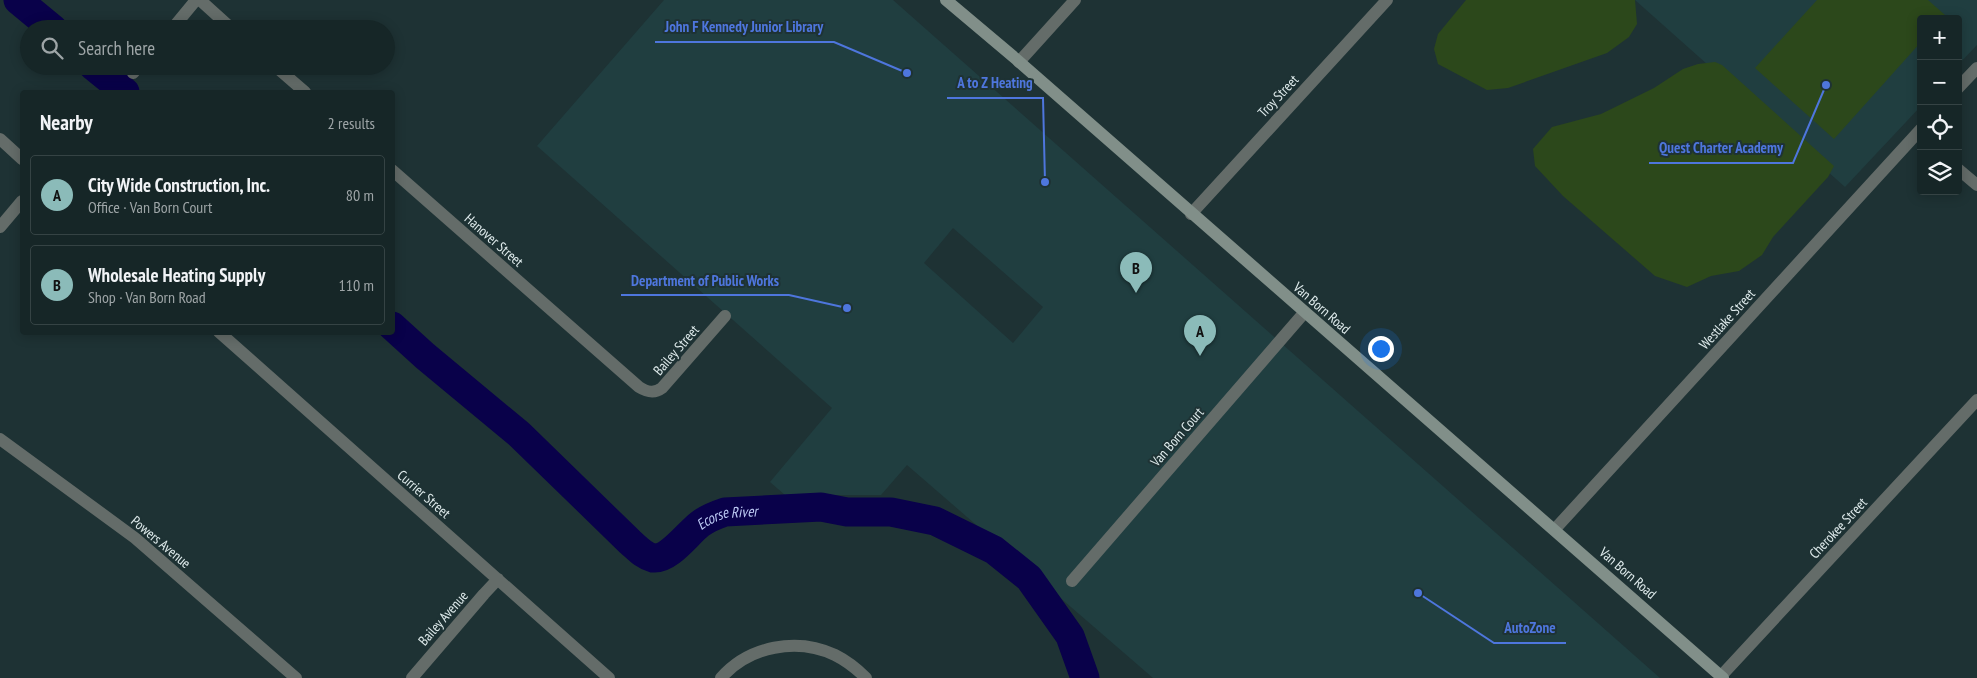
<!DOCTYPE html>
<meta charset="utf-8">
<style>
:root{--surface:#162627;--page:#1f2e2f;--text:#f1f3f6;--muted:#9ea5a7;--line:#354344;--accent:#8bbbb9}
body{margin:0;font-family:"PT Sans Narrow",sans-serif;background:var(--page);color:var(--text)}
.controls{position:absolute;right:15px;top:15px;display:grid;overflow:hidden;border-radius:5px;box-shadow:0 2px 12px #0003}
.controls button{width:45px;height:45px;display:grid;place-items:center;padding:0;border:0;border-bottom:1px solid var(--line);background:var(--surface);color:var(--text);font:25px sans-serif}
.you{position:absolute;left:1380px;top:348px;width:18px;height:18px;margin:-12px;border:4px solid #fff;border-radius:50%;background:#1a73e8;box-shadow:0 0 0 8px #1a73e833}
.badge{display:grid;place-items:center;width:32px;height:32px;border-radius:50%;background:var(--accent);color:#111;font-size:16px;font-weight:700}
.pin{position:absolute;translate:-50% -41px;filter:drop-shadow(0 1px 2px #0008)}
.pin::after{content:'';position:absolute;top:26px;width:18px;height:15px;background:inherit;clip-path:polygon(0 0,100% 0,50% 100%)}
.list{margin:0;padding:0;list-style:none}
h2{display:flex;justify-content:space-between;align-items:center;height:65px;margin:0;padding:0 20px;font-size:21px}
h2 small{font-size:16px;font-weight:400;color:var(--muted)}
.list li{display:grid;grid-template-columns:32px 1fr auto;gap:15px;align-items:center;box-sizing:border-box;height:80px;margin:0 10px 10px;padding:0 10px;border:1px solid var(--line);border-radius:5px}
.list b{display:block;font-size:19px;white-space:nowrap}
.list p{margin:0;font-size:16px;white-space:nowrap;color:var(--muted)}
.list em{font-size:16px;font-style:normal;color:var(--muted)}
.icon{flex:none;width:28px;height:28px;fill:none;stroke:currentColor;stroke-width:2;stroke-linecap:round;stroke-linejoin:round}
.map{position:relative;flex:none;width:1977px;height:678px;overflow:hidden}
.search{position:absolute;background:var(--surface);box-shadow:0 2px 12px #0003;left:20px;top:20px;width:375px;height:55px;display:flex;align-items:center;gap:12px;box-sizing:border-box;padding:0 18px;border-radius:28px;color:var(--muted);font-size:19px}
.panel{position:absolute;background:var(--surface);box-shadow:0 2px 12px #0003;left:20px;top:90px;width:375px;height:245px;border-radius:5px}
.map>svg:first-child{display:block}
.built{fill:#203e40;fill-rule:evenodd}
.green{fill:#2c481b}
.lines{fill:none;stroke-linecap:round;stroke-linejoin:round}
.river{stroke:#09014a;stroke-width:29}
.street{stroke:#646c69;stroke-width:12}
.secondary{stroke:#818f89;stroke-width:12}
.labels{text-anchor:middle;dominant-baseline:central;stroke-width:4;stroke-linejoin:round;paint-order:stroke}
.street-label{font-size:14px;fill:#e0eced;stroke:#1e3234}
.water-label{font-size:15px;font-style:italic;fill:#bdcaf4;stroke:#1e3234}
.leader{fill:none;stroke:#4e76dd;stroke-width:2}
.callout-dot{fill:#4e76dd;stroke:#1e3234;stroke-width:2}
.callout-label{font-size:15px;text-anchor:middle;font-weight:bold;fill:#4e76dd;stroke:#1e3234;stroke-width:4;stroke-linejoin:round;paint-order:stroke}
</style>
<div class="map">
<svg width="1977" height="678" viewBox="0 0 1977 678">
<rect width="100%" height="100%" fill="#1e3234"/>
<!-- built -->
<path class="built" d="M664,0h229l767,678h-507l-246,-213 -26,30h-96l-15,-13 62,-74 -295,-262zM953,228l90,79 -30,36 -89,-80z
M1635,0h342v45l-19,20v-46h-37v87l-76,81z"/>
<!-- green -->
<path class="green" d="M1466,0h169l2,24 -8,13 -22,16 -99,35 -21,2 -49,-26 -4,-15 4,-15z
M1817,0h111l17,15 -3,4h-21v23l-87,97 -79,-71z
M1715,62l7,3 112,101 -6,11 -55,60 -11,18 -23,16 -28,5 -24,11 -32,-11 -92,-80 -28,-30 -2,-17 19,-22 49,-13 53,-26 29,-19 15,-5z"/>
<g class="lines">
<!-- river -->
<g class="river">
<path d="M18,0l35,29"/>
<path d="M93,66l32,26"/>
<path id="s1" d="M392,326l33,30 94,78 111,108c7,6 14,14 23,16 16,2 35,-25 47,-34 8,-6 16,-9 25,-12l96,-5 26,5h44l44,9 59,29 35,28 41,58 15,42"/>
</g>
<!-- street -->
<path class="street" d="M200,0l32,29
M172,29l24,-29
M1019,62l56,-62
M275,66l30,26
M133,73l6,-7
M1958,88l19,-20
M0,139l22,20
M1958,169l19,16
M392,170l247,217c8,5 15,7 23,1l63,-72
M1191,214l196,-214
M0,227l22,-26
M219,332l390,346
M0,439l135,99 161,140
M1555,529l366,-400
M1072,581l232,-268
M1721,676l256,-276
M412,678l72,-84 14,-15
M721,678c28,-32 76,-41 114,-23 12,6 22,14 31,23"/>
<!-- secondary -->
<path class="secondary" d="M946,0l70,59 707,619"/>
</g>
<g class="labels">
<!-- street labels -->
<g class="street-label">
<text transform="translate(1278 96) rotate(-47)">Troy Street</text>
<text transform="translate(494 240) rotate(41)">Hanover Street</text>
<text transform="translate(1322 308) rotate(41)">Van Born Road</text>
<text transform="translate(1727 319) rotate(-48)">Westlake Street</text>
<text transform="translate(676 350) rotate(-49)">Bailey Street</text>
<text transform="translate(1177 437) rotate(-49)">Van Born Court</text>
<text transform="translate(424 494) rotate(41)">Currier Street</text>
<text transform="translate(1838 528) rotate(-47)">Cherokee Street</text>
<text transform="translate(161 542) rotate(40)">Powers Avenue</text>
<text transform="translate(1628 573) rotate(41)">Van Born Road</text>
<text transform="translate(443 618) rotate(-49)">Bailey Avenue</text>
</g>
<!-- water labels -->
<g class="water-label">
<text stroke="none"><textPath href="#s1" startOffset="438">Ecorse River</textPath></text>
</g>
</g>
<!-- callouts -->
<path class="leader" d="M907 73L834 42H655M1045 182L1043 98H947M1826 85L1793 163H1649M847 308L789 295H621M1418 593L1494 643H1566"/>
<g class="callout-dot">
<circle cx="907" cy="73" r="5"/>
<circle cx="1045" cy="182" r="5"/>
<circle cx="1826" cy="85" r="5"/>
<circle cx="847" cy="308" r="5"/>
<circle cx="1418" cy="593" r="5"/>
</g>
<g class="callout-label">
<text x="744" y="32">John F Kennedy Junior Library</text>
<text x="995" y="88">A to Z Heating</text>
<text x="1721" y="153">Quest Charter Academy</text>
<text x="705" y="286">Department of Public Works</text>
<text x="1530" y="633">AutoZone</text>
</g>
</svg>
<div class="controls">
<button>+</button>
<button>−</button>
<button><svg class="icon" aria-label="locate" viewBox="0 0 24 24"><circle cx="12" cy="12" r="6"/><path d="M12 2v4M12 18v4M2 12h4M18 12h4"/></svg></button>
<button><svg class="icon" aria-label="layers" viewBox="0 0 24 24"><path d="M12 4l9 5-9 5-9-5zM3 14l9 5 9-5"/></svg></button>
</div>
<div class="you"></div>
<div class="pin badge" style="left:1200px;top:356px">A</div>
<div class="pin badge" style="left:1136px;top:293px">B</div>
<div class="search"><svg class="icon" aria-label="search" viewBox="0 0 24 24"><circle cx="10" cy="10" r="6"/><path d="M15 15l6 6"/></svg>Search here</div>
<section class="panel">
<h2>Nearby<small>2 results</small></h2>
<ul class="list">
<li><span class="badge">A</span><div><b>City Wide Construction, Inc.</b><p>Office · Van Born Court</p></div><em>80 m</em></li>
<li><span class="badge">B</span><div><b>Wholesale Heating Supply</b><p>Shop · Van Born Road</p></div><em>110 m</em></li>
</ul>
</section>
</div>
